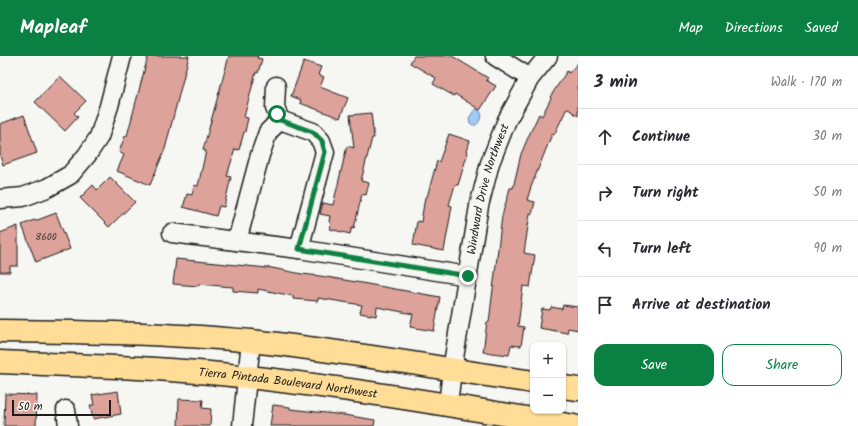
<!DOCTYPE html>
<meta charset="utf-8">
<style>
:root{--surface:#fff;--page:#f2f2f3;--text:#2b2b33;--muted:#7c7c81;--line:#e1e1e2;--accent:#0b8043}
body{margin:0;font-family:Kalam,sans-serif;background:var(--page);color:var(--text)}
.controls{position:absolute;right:12px;bottom:12px;display:grid;overflow:hidden;border-radius:8px;box-shadow:0 1px 3px #0004}
.controls button{width:36px;height:36px;display:grid;place-items:center;padding:0;border:0;border-bottom:1px solid var(--line);background:var(--surface);color:var(--text);font:20px sans-serif}
.scale{position:absolute;left:12px;bottom:10px;width:99px;box-sizing:border-box;padding-left:4px;border:2px solid #1c1c1c;border-top:0;font-size:11px;line-height:14px;white-space:nowrap;color:#1c1c1c;-webkit-text-stroke:3px #f6f6f2;paint-order:stroke}
.stop{position:absolute;width:12px;height:12px;margin:-9px;border:3px solid #0b8043;border-radius:50%;background:#fff}
.stop.end{background:#0b8043;border-color:#fff;box-shadow:0 1px 4px #0008}
.list{margin:0;padding:0;list-style:none}
h2{display:flex;justify-content:space-between;align-items:center;height:52px;margin:0;padding:0 16px;font-size:17px}
h2 small{font-size:13px;font-weight:400;color:var(--muted)}
.list li{display:grid;grid-template-columns:26px 1fr auto;gap:12px;align-items:center;box-sizing:border-box;height:56px;padding:0 16px;border-top:1px solid var(--line)}
.list b{display:block;font-size:15px;white-space:nowrap}
.list em{font-size:13px;font-style:normal;color:var(--muted)}
.actions{display:flex;gap:8px;padding:12px 16px}
.actions a{flex:1;padding:9px 0;border:1px solid var(--accent);border-radius:12px;text-align:center;font-size:14px;color:var(--accent)}
.actions .main{background:var(--accent);color:#fff}
.icon{flex:none;width:22px;height:22px;fill:none;stroke:currentColor;stroke-width:2;stroke-linecap:round;stroke-linejoin:round}
.map{position:relative;flex:none;width:578px;height:370px;overflow:hidden}
header{display:flex;align-items:center;gap:24px;box-sizing:border-box;height:56px;padding:0 20px;background:var(--accent);color:#fff}
header strong{font-size:19px}
nav{display:flex;gap:22px;margin-inline-start:auto;font-size:14px}
main{display:flex}
aside{flex:1;background:var(--surface)}
.map>svg:first-child{display:block}
.water{fill:#9fcbf9;stroke:#6b85a1}
.building{fill:#dda39b;stroke:#1c1c1c}
.lines{fill:none;stroke-linecap:round;stroke-linejoin:round}
.minor-casing{stroke:#1c1c1c;stroke-width:21}
.major-casing{stroke:#1c1c1c;stroke-width:25}
.minor{stroke:#f6f6f2;stroke-width:18}
.major{stroke:#ffdd96;stroke-width:22}
.route{stroke:#0b8043;stroke-width:5}
.labels{text-anchor:middle;dominant-baseline:central;stroke-width:3.5;stroke-linejoin:round;paint-order:stroke}
.number-label{font-size:10px;fill:#4c3e3c}
.street-label{font-size:12px;fill:#1c1c1c;stroke:#f6f6f2}
</style>
<header>
<strong>Mapleaf</strong>
<nav><a>Map</a><a>Directions</a><a>Saved</a></nav>
</header>
<main>
<div class="map">
<svg width="578" height="370" viewBox="0 0 578 370">
<rect width="100%" height="100%" fill="#f6f6f2"/>
<filter id="ink" filterUnits="userSpaceOnUse"><feTurbulence type="fractalNoise" baseFrequency=".025" numOctaves="2"/><feDisplacementMap in="SourceGraphic" scale="8" xChannelSelector="R" yChannelSelector="G"/><feConvolveMatrix kernelMatrix="1 2 1 2 8 2 1 2 1" color-interpolation-filters="sRGB"/></filter>
<g filter="url(#ink)">
<!-- water -->
<path class="water" d="M475,53l5,2 2,5c-3,5 -5,13 -12,7l-1,-5z"/>
<!-- building -->
<path class="building" d="M148,0h41l-24,93 -15,36 -33,-14 7,-16 -5,-3 6,-16h2z
M229,0h29l-1,2 5,1 -4,14 -2,-1 -12,45 4,1 -3,14h-1l-5,18 -4,-1 -8,27 4,1 -7,30 -5,-1 -3,10 -33,-9 4,-13 5,1 2,-10 4,1 8,-35 -3,-1z
M414,0h38l36,22 -2,2 10,6 -16,24 -25,-16 -1,2 -21,-12 3,-6 -26,-15z
M304,5l17,6 -3,8 6,2 -4,10 28,11 -8,20 -40,-15 1,-3 -10,-4z
M578,7v53l-11,-8 -13,27 -2,-1 -21,53 -4,13 8,2 -3,12 -2,-1 -6,40 11,2 -5,32 -7,-1 -5,40 6,1 -3,19 -10,-1 -2,10 -26,-3 4,-30h2l13,-106 8,-28h3l8,-34 9,-21 9,-19 3,2 9,-18 -1,-1 17,-26 2,2z
M60,20l26,25 -12,12 4,4 -13,14 -30,-29z
M371,57l3,25h-2l-11,43 8,2 -3,12 -4,-1 -8,34 -2,-1 -2,7 -20,-5 1,-6 -2,-1 1,-6 -10,-2 3,-11 10,2 14,-59 7,2 -4,-33z
M24,59l13,38 -34,12 -3,-9v-32z
M449,78l21,7 -4,10 2,1 -10,33h-3l-6,20 3,1 -8,45 -31,-6 4,-24 4,1 4,-25h2l10,-36 2,1z
M110,121l25,25 -26,25 -29,-29 13,-13 4,5z
M56,157l14,36 -34,13 -14,-37 12,-5 1,1z
M18,170v40h-8v6h-10v-39z
M176,203l91,9v-1l35,7 18,2 36,6 84,15 -6,34 -24,-4 3,-13 -36,-7 -1,9 -16,-3 2,-8 -44,-7v3l-25,-2v-3l-35,-7v4l-25,-2v-4l-35,-3v2l-25,-2z
M563,249l15,2v23l-10,-2 -1,5 -28,-5 3,-19 8,1 1,-3 11,2z
M118,335l3,23 -28,5 -3,-14h4l-2,-10z
M5,338l32,1 -1,31h-32z
M179,343l24,1 -1,8 9,1 -1,17h-32z
M273,349l17,2v2l54,6 31,5 -1,6h-104z"/>
<g class="lines">
<!-- minor casing -->
<g class="minor-casing">
<g id="minor">
<path d="M495,0l35,22"/>
<path d="M276,30l-1,22 5,12 33,12 8,9 4,11 -26,97"/>
<path d="M0,143l23,-2 24,-9 23,-13 17,-20 12,-18 10,-31 13,-50"/>
<path d="M172,177l127,16 169,27"/>
<path d="M237,185l23,-86 8,-23 12,-12"/>
<path id="s1" d="M448,349l4,-35 27,-164 11,-43 17,-43 23,-42 18,-22"/>
<path d="M66,354l2,16"/>
<path d="M242,370l9,-85"/>
</g>
</g>
<!-- major casing -->
<g class="major-casing">
<g id="major">
<path d="M0,275c84,1 168,2 251,10 95,10 188,27 282,41"/>
<path id="s2" d="M0,306c82,4 166,5 248,15 109,12 217,31 326,49"/>
<path d="M563,331l15,2"/>
</g>
</g>
<!-- minor -->
<use href="#minor" class="minor"/>
<!-- major -->
<use href="#major" class="major"/>
</g>
</g>
<g class="lines" filter="url(#ink)">
<!-- route -->
<path class="route" d="M277,58l3,6 33,12 9,9 3,11 -26,97 169,27"/>
</g>
<g class="labels">
<!-- number labels -->
<g class="number-label">
<text x="46" y="181">8600</text>
</g>
<!-- street labels -->
<g class="street-label">
<text stroke="none"><textPath href="#s1" startOffset="220">Windward Drive Northwest</textPath></text>
<text stroke="none"><textPath href="#s2" startOffset="289">Tierra Pintada Boulevard Northwest</textPath></text>
</g>
</g>
</svg>
<div class="controls">
<button>+</button>
<button>−</button>
</div>
<div class="scale">50 m</div>
<div class="stop" style="left:277px;top:58px"></div>
<div class="stop end" style="left:468px;top:220px"></div>
</div>
<aside>
<h2>3 min<small>Walk · 170 m</small></h2>
<ul class="list">
<li><svg class="icon" aria-label="ahead" viewBox="0 0 24 24"><path d="M12 20V5M6 11l6-6 6 6"/></svg><div><b>Continue</b></div><em>30 m</em></li>
<li><svg class="icon" aria-label="right" viewBox="0 0 24 24"><path d="M7 20v-9h11M14 6l5 5-5 5"/></svg><div><b>Turn right</b></div><em>50 m</em></li>
<li><svg class="icon" aria-label="left" viewBox="0 0 24 24"><path d="M17 20v-9H6M10 6l-5 5 5 5"/></svg><div><b>Turn left</b></div><em>90 m</em></li>
<li><svg class="icon" aria-label="arrive" viewBox="0 0 24 24"><path d="M6 21V4h12l-3 4 3 4H6"/></svg><div><b>Arrive at destination</b></div></li>
</ul>
<div class="actions"><a class="main">Save</a><a>Share</a></div>
</aside>
</main>
